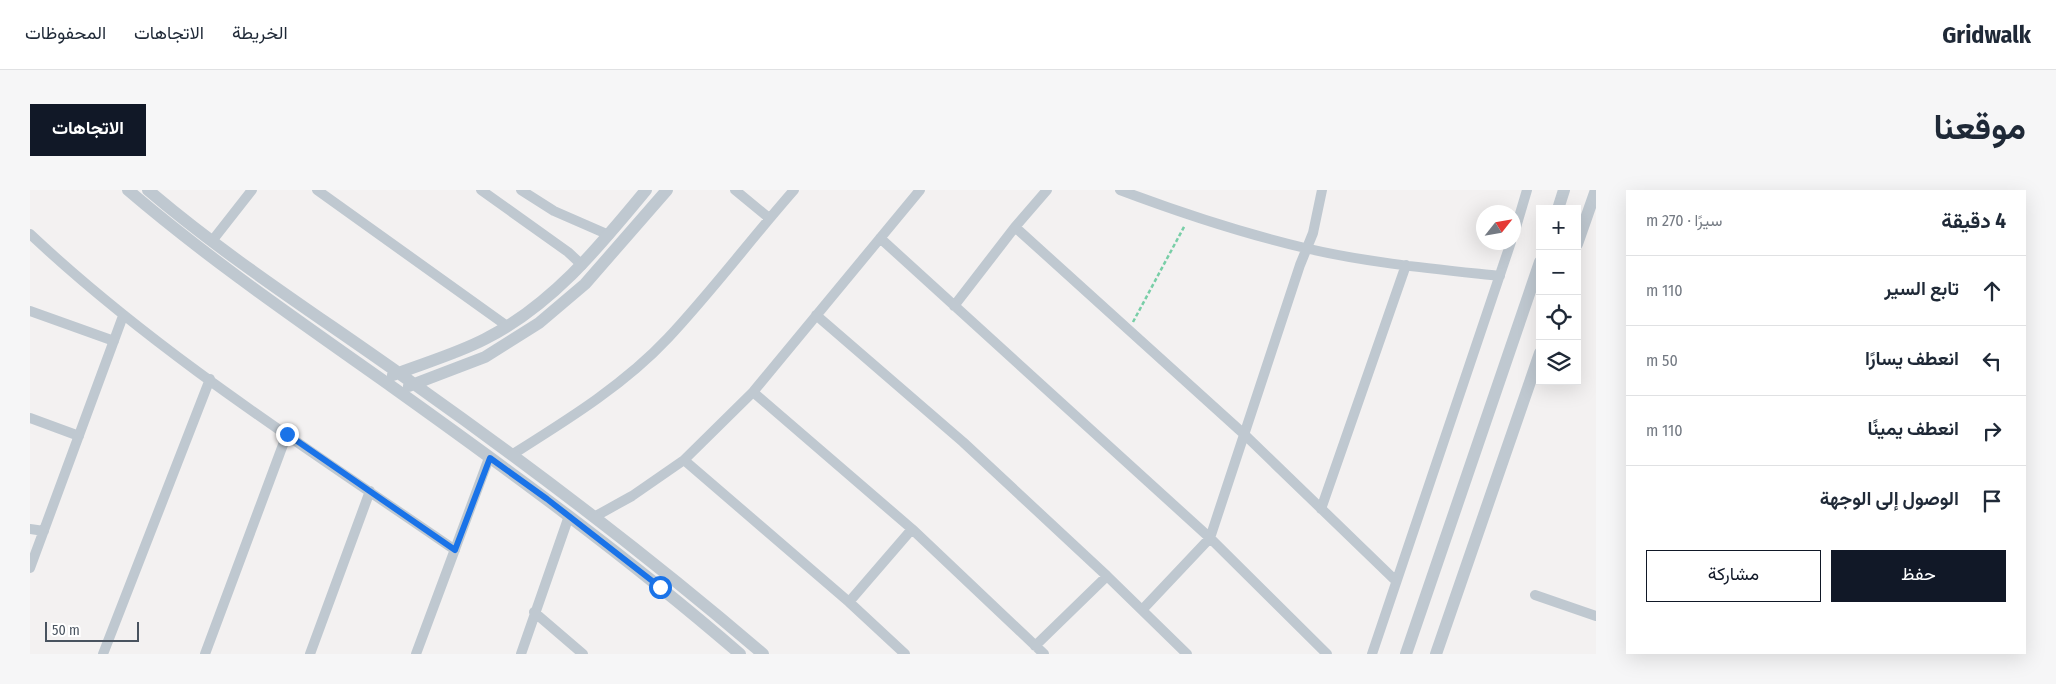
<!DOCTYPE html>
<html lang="ar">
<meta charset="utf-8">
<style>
:root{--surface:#fff;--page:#f6f6f7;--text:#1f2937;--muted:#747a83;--line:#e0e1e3;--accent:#111827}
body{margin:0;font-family:"Fira Sans Condensed",Vazirmatn,sans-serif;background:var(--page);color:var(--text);direction:rtl}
.controls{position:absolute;right:15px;top:15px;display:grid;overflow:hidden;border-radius:0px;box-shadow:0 5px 20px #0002}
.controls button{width:45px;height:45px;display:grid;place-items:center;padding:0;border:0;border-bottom:1px solid var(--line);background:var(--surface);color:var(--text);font:25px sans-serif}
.compass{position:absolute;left:1446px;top:15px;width:45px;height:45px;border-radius:50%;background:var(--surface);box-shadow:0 5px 20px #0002;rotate:59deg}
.scale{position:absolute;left:15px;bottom:12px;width:94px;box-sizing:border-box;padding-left:5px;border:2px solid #49535f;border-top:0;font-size:14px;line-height:18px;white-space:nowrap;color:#49535f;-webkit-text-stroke:4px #fff;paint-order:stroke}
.stop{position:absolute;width:15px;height:15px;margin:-11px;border:4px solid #1a73e8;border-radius:50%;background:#fff}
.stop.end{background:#1a73e8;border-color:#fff;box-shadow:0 1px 5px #0008}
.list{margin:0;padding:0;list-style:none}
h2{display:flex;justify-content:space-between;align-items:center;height:65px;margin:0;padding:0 20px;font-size:21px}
h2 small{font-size:16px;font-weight:400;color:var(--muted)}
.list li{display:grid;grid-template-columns:32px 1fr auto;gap:15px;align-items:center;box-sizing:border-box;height:70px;padding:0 20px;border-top:1px solid var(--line)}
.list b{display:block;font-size:19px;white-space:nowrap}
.list em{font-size:16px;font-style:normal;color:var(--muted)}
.actions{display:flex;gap:10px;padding:15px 20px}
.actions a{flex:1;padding:11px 0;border:1px solid var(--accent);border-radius:0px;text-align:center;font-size:18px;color:var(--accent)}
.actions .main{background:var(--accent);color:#fff}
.icon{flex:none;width:28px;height:28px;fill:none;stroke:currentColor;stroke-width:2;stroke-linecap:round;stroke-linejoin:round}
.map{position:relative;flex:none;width:1566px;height:464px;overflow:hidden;direction:ltr;border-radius:0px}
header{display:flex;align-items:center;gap:30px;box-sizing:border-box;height:70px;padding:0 25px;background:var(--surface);border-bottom:1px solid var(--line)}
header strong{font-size:24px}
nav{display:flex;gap:28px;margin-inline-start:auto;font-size:18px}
.intro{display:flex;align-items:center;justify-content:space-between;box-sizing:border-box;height:120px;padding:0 30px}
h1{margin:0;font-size:35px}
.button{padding:12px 22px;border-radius:0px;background:var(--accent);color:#fff;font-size:18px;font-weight:700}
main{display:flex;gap:30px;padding:0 30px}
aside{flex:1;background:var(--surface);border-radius:0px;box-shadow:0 5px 20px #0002}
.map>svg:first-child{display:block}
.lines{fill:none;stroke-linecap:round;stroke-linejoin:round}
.path{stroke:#78cea7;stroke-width:2.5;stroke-dasharray:4 2.5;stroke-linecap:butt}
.minor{stroke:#bfc8d0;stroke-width:10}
.tertiary{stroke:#bfc8d0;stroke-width:12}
.route{stroke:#1a73e8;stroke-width:6}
</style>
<header>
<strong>Gridwalk</strong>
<nav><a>الخريطة</a><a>الاتجاهات</a><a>المحفوظات</a></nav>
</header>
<div class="intro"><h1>موقعنا</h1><a class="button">الاتجاهات</a></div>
<main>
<aside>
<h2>4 دقيقة<small>سيرًا · 270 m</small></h2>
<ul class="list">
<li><svg class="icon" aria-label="ahead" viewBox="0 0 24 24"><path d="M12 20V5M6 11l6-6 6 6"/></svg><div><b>تابع السير</b></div><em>110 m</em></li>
<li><svg class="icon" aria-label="left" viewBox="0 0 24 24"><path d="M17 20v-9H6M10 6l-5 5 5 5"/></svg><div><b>انعطف يسارًا</b></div><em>50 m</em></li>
<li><svg class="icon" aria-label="right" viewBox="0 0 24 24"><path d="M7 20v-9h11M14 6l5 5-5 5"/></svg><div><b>انعطف يمينًا</b></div><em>110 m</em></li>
<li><svg class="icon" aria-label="arrive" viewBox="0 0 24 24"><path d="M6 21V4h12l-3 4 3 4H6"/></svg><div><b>الوصول إلى الوجهة</b></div></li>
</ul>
<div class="actions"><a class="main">حفظ</a><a>مشاركة</a></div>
</aside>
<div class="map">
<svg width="1566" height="464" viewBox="0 0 1566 464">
<rect width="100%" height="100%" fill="#f3f1f1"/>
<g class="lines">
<!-- path -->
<path class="path" d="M1103,132l52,-97"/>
<!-- minor -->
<path class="minor" d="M287,0l190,136
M451,0l87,62 14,13
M491,0l33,21 55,24
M705,0l34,28
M1090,0c61,23 122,43 185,58 64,15 130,21 195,28
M985,37l230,208 151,146
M0,44c129,121 280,216 425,316
M1484,44l13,-44
M850,48l330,300 117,116
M182,51l40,-51
M924,116l61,-79 32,-37
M0,121l84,30
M786,125l147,127 144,134 80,78
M723,202l159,137 132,125
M0,228l49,18
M483,264c54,-34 111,-69 155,-116 44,-47 83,-99 126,-148
M654,270l165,142 56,52
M1291,319l85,-244
M564,327l38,-21 52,-36 69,-68 167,-202
M0,339l14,2
M0,378l93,-252
M1505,405l61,21
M819,412l63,-73
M1112,420l68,-72 90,-273 13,-32 9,-43
M504,422l49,42
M1005,456l72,-70
M73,464l107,-275
M175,464l82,-220
M280,464l60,-163
M386,464l73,-196
M491,464l48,-138
M1342,464l139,-412"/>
<!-- tertiary -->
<path class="tertiary" d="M98,0c83,71 174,133 263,196 119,85 238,172 349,268
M118,0c83,71 177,130 266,194 120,85 237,174 349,270
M1528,19l6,-19
M1547,54l19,-54
M363,185c31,-12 63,-21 92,-36 67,-34 114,-92 161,-149
M379,196l76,-29 54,-34 46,-39 82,-94
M1376,464l134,-392
M1406,464l104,-301"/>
</g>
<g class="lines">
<!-- route -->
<path class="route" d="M257,244l168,116 35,-92 57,41 113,88"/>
</g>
</svg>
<div class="controls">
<button>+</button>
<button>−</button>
<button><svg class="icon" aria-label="locate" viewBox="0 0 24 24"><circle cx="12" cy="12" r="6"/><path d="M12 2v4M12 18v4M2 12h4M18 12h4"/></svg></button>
<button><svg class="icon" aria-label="layers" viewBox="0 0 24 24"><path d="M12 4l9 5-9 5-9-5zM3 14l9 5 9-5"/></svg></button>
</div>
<svg class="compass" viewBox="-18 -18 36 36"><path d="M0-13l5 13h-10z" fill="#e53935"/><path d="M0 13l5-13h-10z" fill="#747a83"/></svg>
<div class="scale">50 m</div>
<div class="stop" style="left:630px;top:397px"></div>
<div class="stop end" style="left:257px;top:244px"></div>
</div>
</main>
